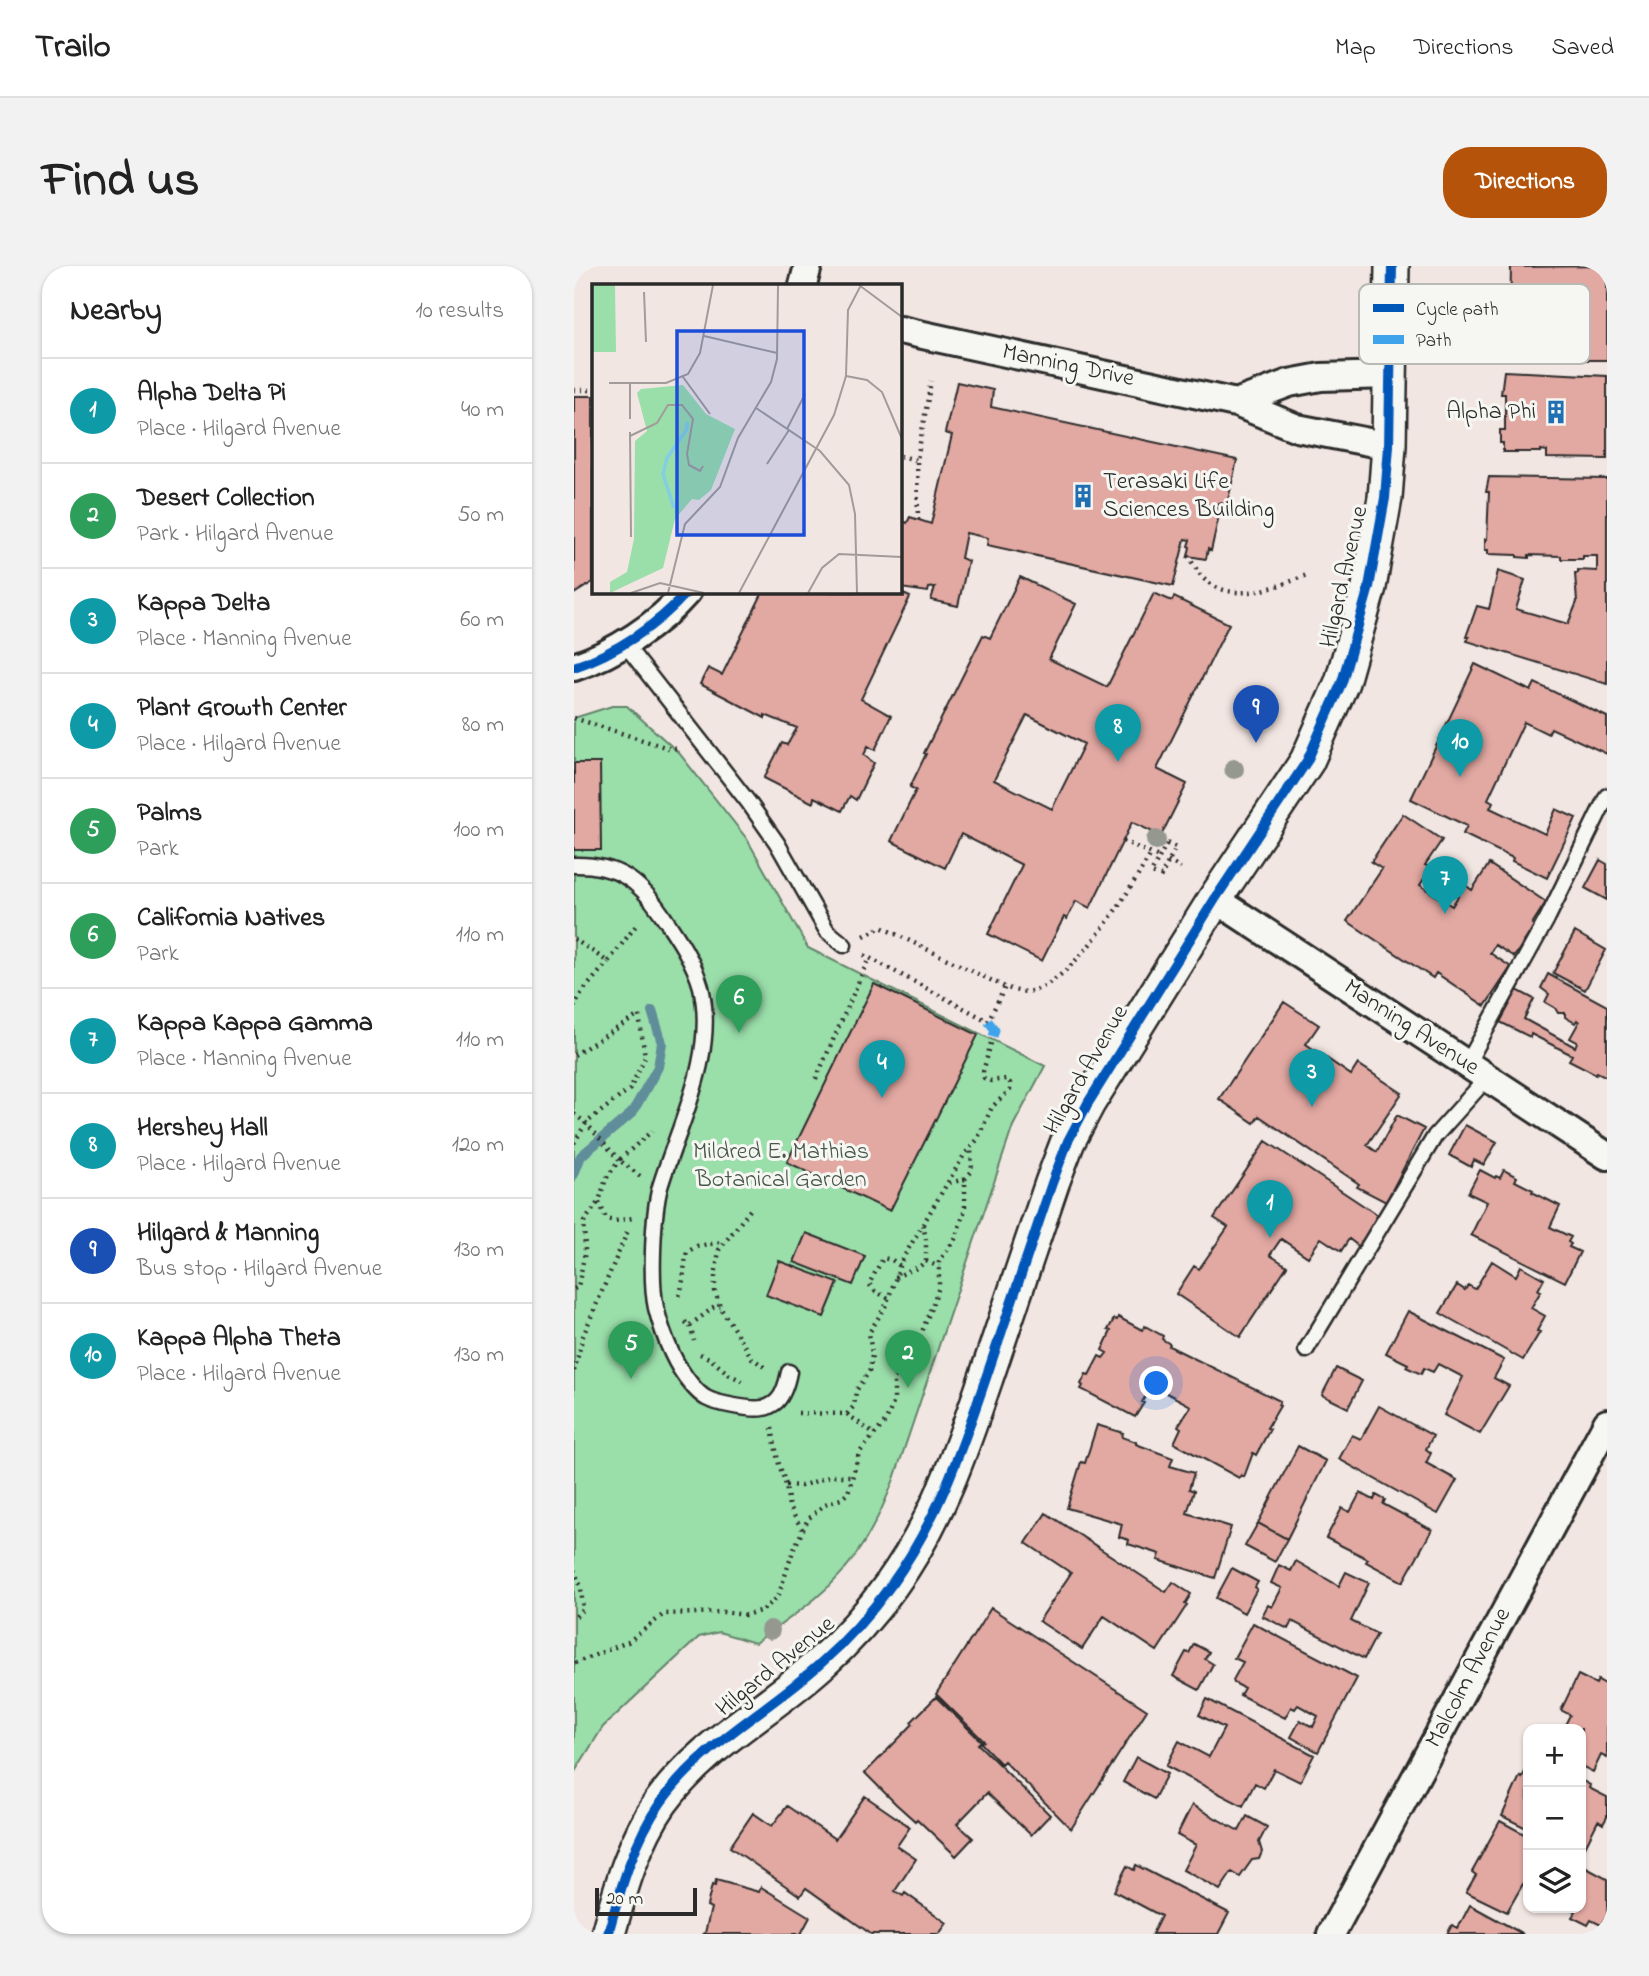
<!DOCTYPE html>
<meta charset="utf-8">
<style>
:root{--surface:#fff;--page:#f2f2f2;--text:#222;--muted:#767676;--line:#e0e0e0;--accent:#b45309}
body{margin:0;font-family:"Indie Flower",sans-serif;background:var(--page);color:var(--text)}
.controls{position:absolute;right:21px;bottom:21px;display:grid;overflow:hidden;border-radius:14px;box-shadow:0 2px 5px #0004}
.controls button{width:63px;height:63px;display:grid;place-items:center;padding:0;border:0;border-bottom:2px solid var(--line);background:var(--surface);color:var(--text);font:35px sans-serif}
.scale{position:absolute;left:21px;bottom:18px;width:102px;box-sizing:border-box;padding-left:7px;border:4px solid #2b2b2b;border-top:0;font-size:19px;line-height:24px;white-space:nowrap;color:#2b2b2b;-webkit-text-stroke:5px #f6f6f2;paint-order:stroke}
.you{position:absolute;left:583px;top:1118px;width:24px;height:24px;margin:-18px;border:5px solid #fff;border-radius:50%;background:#1a73e8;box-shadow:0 0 0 10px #1a73e833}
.badge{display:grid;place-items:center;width:46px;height:46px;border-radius:50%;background:var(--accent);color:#fff;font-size:23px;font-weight:700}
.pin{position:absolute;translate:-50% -58px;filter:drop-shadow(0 2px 4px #0008)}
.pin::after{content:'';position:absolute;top:37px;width:24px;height:21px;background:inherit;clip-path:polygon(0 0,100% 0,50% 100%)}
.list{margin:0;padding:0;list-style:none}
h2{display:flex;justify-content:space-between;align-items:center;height:91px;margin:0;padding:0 28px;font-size:30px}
h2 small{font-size:23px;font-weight:400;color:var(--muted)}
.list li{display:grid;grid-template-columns:46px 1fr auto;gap:21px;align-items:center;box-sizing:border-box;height:105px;padding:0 28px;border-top:2px solid var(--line)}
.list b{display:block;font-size:26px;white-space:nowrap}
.list p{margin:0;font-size:23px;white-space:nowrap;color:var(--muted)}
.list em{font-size:23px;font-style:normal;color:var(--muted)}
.icon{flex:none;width:38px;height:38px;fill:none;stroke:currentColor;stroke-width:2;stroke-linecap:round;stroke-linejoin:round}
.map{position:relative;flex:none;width:1033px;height:1668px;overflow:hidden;border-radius:28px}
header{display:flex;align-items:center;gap:42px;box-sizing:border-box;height:98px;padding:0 35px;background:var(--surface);border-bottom:2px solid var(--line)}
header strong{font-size:33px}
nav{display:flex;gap:38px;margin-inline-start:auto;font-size:24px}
.intro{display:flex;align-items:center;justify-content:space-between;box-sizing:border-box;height:168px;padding:0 42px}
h1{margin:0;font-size:49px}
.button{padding:18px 32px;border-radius:28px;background:var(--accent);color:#fff;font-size:24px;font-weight:700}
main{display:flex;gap:42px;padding:0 42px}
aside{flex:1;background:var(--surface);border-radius:28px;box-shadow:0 2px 5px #0004}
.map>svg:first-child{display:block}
.green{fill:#9adeaa;stroke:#62846a;stroke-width:2}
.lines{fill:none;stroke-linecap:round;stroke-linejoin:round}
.stream{stroke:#608d9a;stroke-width:10}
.building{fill:#e2a8a2;stroke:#2b2b2b;stroke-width:2;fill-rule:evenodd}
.service-casing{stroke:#2b2b2b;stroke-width:19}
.minor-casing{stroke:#2b2b2b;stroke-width:32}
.tertiary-casing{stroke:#2b2b2b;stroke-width:38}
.path{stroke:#2b2b2b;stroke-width:4.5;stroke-dasharray:2 5;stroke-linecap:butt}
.service{stroke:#f6f6f2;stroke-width:14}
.minor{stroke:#f6f6f2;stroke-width:26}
.tertiary{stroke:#f6f6f2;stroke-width:33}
.quiet{stroke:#3ea3eb;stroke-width:9;stroke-dasharray:18 9;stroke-linecap:butt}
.cycleway-casing{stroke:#f6f6f2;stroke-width:15}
.cycleway{stroke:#0057b8;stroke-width:10}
.tree{fill:#94988f}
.labels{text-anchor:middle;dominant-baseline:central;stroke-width:6;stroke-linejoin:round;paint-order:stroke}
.street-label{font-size:24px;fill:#2b2b2b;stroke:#f6f6f2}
.poi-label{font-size:24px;fill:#2b2b2b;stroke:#f6f6f2;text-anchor:end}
.park-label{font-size:24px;fill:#47584b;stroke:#f6f6f2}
.inset-river{fill:none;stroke:#84cee4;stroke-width:3.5}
.inset-road{fill:none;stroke:#a29b99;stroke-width:2}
.view{fill:#1d4ed8;fill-opacity:0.15;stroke:#1d4ed8;stroke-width:3.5}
.inset-edge{fill:none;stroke:#2b2b2b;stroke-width:3.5}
.key{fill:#f6f6f2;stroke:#b9b9b6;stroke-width:2}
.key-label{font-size:19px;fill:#2b2b2b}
</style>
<header>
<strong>Trailo</strong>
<nav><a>Map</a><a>Directions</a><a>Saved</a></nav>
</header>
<div class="intro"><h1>Find us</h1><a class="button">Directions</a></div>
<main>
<aside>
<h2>Nearby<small>10 results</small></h2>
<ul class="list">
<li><span class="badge" style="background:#0f9aa8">1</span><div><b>Alpha Delta Pi</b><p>Place · Hilgard Avenue</p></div><em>40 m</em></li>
<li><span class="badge" style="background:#2e9e5b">2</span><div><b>Desert Collection</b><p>Park · Hilgard Avenue</p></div><em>50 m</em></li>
<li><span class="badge" style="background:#0f9aa8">3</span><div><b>Kappa Delta</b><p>Place · Manning Avenue</p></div><em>60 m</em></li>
<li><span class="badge" style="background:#0f9aa8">4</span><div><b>Plant Growth Center</b><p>Place · Hilgard Avenue</p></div><em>80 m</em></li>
<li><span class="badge" style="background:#2e9e5b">5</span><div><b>Palms</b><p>Park</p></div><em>100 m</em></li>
<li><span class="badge" style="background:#2e9e5b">6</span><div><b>California Natives</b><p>Park</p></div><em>110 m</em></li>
<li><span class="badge" style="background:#0f9aa8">7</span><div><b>Kappa Kappa Gamma</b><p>Place · Manning Avenue</p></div><em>110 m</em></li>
<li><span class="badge" style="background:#0f9aa8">8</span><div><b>Hershey Hall</b><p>Place · Hilgard Avenue</p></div><em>120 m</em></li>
<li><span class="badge" style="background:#1a4fb4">9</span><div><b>Hilgard &amp; Manning</b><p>Bus stop · Hilgard Avenue</p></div><em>130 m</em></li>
<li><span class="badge" style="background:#0f9aa8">10</span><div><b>Kappa Alpha Theta</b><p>Place · Hilgard Avenue</p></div><em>130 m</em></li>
</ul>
</aside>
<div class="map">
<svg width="1033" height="1668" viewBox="0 0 1033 1668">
<rect width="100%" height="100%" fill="#f2e6e2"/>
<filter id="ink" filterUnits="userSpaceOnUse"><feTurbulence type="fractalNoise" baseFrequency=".0143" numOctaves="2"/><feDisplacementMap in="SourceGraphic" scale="14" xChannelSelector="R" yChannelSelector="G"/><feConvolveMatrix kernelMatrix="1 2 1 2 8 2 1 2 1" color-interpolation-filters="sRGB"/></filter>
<g filter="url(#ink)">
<!-- green -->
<path class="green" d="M38,440h15l52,47 68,86 61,109 237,118 -32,60 -119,353c-17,45 -39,87 -77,118 -20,17 -41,31 -62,46l-36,-11 -20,5 -96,90 -29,46v-1055z"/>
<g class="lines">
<!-- stream -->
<path class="stream" d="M0,908l7,-18 51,-43 26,-46 4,-24 -10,-32"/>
</g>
<!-- building -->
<path class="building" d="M1033,0v94h-24v-33l-20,-1 -1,33 -52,-1v-4h-4l1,-34h3l1,-53z
M930,105l103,5v83l-60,-1v-7l-6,-1v2h-38v-9h-3v-13h5v-36h-4z
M383,116l36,8 -2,17 246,53 -9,40 4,1v4l-13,-2 -2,7 3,1 -9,40 -3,-2 -2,10 -18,-3 2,-9 -2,-1 2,-6 -5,-1 -12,47 -186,-41 1,-7 -22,-5 -5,25 7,3 -10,45 -27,-6 4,-13 -6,1 -1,4 -28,-4v-95l2,28 5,2 3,-6 21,7 21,-89 -7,-2z
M0,130h19v186l-19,12z
M915,211l118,2v205l-140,-43 2,-4h-3l11,-31 12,3 9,-38 27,9 -9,29 52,15 9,-22 -2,-29h3v-3l19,1v-15h-14v3h-22v-3l-32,-1v3l-12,-1v-2l-29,-1v-4h-3v-11h2l2,-47h-3z
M446,311l56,27 -27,55 58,28 47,-94 18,8 2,-4 55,27 -72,145 30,15 -26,52 -29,-14 -42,86 -14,-7 -9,18 -3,-2 -22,44 -54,-27 34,-69 -61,-31 -16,34 -54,-27 25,-51 -6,-3 16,-33 -2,-1 59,-118 7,3zM453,449l57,29 -32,65 -58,-29z
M189,326h136l11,5 -49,102 30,17 -16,34 -7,-4 -4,9 10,8 -18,37 -6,-4 -8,15 -28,-14 -1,6 -49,-25 18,-35 5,2 10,-17 -32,-13v3l-65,-34 8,-16 14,7z
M901,398l56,27 4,-8 72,34v37l-56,-26 -3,6 -24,-12 -36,77 5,3 -3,6 55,26 11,-25 20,9 -29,60 -35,-17 1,-3 -50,-24 4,-8 -56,-27z
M0,497h26l1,87h-27z
M829,548l39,26 -17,25 6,3 -11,17 32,21 13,-21 7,5 17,-26 57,38 -14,22 3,1 -21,32 -19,-12 -5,8 21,14 -26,39 -49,-33 -3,5 -86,-57 35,-52 -11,-7z
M1026,594l7,4v36l-22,-12z
M1001,666l31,18 -21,40 -32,-17z
M974,708l59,32v71l-10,-5 -1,2 -27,-14 3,-5 -41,-21 -1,3 -30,-15 17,-32 17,9 -10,20 51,28 2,-5 -7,-4 9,-16 -2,-2 -2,3 -10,-6v-4h-7l-3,-5 -10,-6 4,-8 -8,-6z
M300,718l104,51 -88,176 -103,-49z
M710,736l35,23 -13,19 45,31 7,-11 44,29 -35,52 10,7 20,-37 27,14 -38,73 -29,-15 2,-3 -100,-68 -5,7 -35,-24z
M891,859l32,17 -13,23 -10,-5 -3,7 -22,-12z
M692,875l116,77 -21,30 -12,-9 -8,12 -20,-13 -13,19 -27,-18 -11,16 17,11 -47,71 -64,-43 18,-28 5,3 29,-42 -14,-9z
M906,904l15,8 1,-2 4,2 4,-8 13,7 -2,4 18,9 -1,2 28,14 -10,21 21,10 -3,5 3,2 -2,3 11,5 -15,30 -94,-47 16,-33 -19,-9z
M232,967l59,23 -12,29 -59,-23z
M205,995l59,22 -14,34 -58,-22z
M918,995l24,15 5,-10 23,13 -6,11 3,1 -10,17 14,8 -8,15 3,1 -17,28 -83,-47 17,-28 8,5 3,-5 7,4z
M834,1045l96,49 -10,18 15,8 -29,48 -36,-19 19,-38 -25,-13 -5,8 -9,-4 -3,6 -15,-7 2,-3 -22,-11z
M544,1051l24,13 3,-4 18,10 -1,3 8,5 -1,2 111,55 -2,4 2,1 -13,22 3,1 -14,26 -3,-2 -9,24 -3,-2 -2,3 -65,-35 7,-15 -3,-2 13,-20 -39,-21 -10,17 2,1 -9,14 -54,-28 2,-3 -2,-2 5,-10 3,1 10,-19 4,2 4,-5 -5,-3 9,-19 -3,-1 6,-11 3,1z
M762,1102l26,13 -14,27 -26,-13z
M805,1140l54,30 -7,13 5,4 -5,10 31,17 -19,34 -99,-55 13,-24 9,4z
M523,1159l26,8 -1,4 14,5v2l37,14 -3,8 24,7 -5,16 5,2 -7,22 44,14 -16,51 -57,-18 2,-6 -32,-10 1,-4 -10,-3 3,-13 -55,-16 14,-46 4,1z
M724,1180l28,15 -39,78 -29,-16z
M786,1227l14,7 2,-5 9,5 -2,4 49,26 -29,52 -37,-20 2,-3 -42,-21 16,-30 8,4z
M472,1247l120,79 7,-10 18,12 -6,10 2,1 -30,46 -53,-35 -22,33 -43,-28 32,-48 -45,-30z
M684,1257l29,16 -12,23 -30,-16z
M722,1295l43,25 7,-14 23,11 -18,38 26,13 -13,25 -72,-38 -4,8 -26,-13 6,-11 4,2 10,-19 -11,-5 8,-18 12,6z
M658,1302l26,14 -3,5 2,2 -13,24 -28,-15z
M417,1342l156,102 -76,119 -67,-68 -3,3 -20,-21 3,-2 -48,-47z
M679,1357l104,55 -39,74 -27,-15 9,-17 13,7 5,-11 -20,-11 -3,4 -4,-2 -6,11 -45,-23 4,-7 -10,-5 -1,-3 10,-18 -9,-4z
M620,1378l15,8 -4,7 8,5 -14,26 -26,-14 13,-24 3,1z
M1004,1409l18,9 2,-4 9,5v73l-6,-3 -8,17 -12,-6v-37h-18l7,-14 -9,-5z
M362,1431l45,44 -3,3 72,71 -19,20 -44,-42 -30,31 16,14 -17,18 -39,-37 -2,2 -19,-17 -31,-31 48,-49 -2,-2z
M633,1433l107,56 -14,27 -26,-13 -10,19 -9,-5 -12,23 -77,-40 13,-25 30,16 15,-29 -25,-13z
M562,1491l31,17 -13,25 -31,-17z
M954,1500v63l-26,-13 18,-40 2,2z
M1007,1514l9,5 -1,3 18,9v20l-4,7 -5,-3 -13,26 -4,-2z
M291,1530l45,31 -13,19 19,13 -21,32 8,5 2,-3 42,30 -8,11h-68l-65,-46 -6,8 -70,-49 23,-34 19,13 15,-20 48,33z
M618,1539l47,26 8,-15 20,11 -8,15 3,10 -3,7 -7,1 -12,17 -8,-5 -12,18 -37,-20 13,-25 -19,-10z
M926,1555l28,15v51l-5,-3 -16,28 -41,-20 10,-17 -4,-3z
M562,1599l93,48 -11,21h-66l9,-18 -47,-25 13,-25 7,4z
M1007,1599l26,14v43l-3,-2 -3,5 -10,-5 -3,5 -16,-8 4,-6 -6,-3h11z
M142,1614l43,12 2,-5 49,30 -9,17h-99l3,-1 6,-25 -4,-2 5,-21 3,1z
M896,1639l53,29h-76l5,-9 6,3z"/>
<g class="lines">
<!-- service casing -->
<g class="service-casing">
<path id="service" d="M50,377l125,160 28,40 50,88 17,14
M0,599c41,-1 64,14 87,48 15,22 33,48 40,74 16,68 -22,137 -41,200 -7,26 -10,94 -4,121 7,27 17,55 35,76 4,5 10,11 15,14 11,6 45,12 57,10 4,0 11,-4 14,-7 7,-7 10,-19 12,-29
M893,798l80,-145 60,-123
M732,1084l129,-214 52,-58"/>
</g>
<!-- minor casing -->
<g class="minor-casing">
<path id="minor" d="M229,19l5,-19
M326,64l336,73 61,25 92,18
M662,137l53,-20 32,-6 69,-2
M0,401c42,-14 84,-42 113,-75
M641,633l392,257
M757,1668l276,-511"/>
</g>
<!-- tertiary casing -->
<g class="tertiary-casing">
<path id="tertiary" d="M34,1668c12,-44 26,-94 53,-132 44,-60 106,-90 160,-139 26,-23 50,-50 70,-78 48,-66 72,-140 98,-216 21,-62 42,-124 63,-186l16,-42 20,-38 127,-204 92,-138 35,-79 27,-95 16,-89 4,-52 3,-180"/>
</g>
<!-- path -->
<path class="path" d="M0,124h19
M326,190l17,4
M344,254l-1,-60 14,-79
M614,290c5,7 10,17 16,23 29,26 73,8 103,-4
M0,452l97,31 6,-1
M549,575l36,16
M593,577l9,4 -15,29 -10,-3z
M594,595l13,7
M290,670l17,-9 124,60c8,3 17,6 26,4 43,-9 99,-101 120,-137
M0,673l34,23 30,-39
M290,689l124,66 17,-34
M0,741l8,-15 26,-30
M0,789l65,-40 6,42 -15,32 -44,34 -12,20
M242,813l53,-121
M0,848l12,9 33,37 -13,19 -7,22 7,18 9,2 18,-3
M66,910l-21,-16 33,-29
M391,913l7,-8 -1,-22
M176,944l-31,40 -4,27v14l5,16 32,51 15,11
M352,995l13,6
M321,1011l24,-10 7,-6v-21l-3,-16
M0,1023l4,-2 7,-35 -1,-30 15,-21
M105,1030c6,-17 4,-27 8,-44l10,-6 26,-4
M314,1032l-13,-7 -6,-7 14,-26 9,2 8,6
M111,1056l5,3 4,16
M116,1059l23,-17 7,-1
M126,1088l9,4 21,17 15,7
M0,1105l9,-35 46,-108
M224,1147l49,1 27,20
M273,1148l7,-8 2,-15 14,-21 2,-15 -3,-22 17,-28 17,-47 61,-103 13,-15 15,-33 18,-17v-7l-4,-4 -15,2 -7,-3 -1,-6 8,-29
M198,1162l6,33 8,24 3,22 13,22
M212,1219l15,1 30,-10h21
M0,1304l7,17 2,23 -9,8
M1,1397l53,-21 36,-28 59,-2 22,3 18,-5 15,-13 15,-46 15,-32 17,-15 16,-5 7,-6 11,-40 27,-32 8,-20v-23l20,-25 25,-66v-25l16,-23 10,-29v-31l-19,5"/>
<!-- service -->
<use href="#service" class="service"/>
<!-- minor -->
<use href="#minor" class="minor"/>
<!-- tertiary -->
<use href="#tertiary" class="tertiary"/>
<!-- quiet -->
<path class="quiet" d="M414,755l7,9 -4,13"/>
<!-- cycleway casing -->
<g class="cycleway-casing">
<path id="cycleway" d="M0,401c42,-14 84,-42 113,-75
M34,1668c12,-44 26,-94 53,-132 44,-60 106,-90 160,-139 26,-23 50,-50 70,-78 48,-66 72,-140 98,-216 21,-62 42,-124 63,-186l16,-42 20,-38 127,-204 92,-138 35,-79 27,-95 16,-89 4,-52 3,-180"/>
</g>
<!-- cycleway -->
<use href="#cycleway" class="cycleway"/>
</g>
<!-- trees -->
<g class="tree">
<circle cx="660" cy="503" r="10"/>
<circle cx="582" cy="574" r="10"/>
<circle cx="196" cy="1364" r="10"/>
</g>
</g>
<!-- icons -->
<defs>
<g id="building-bare" transform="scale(1.89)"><path d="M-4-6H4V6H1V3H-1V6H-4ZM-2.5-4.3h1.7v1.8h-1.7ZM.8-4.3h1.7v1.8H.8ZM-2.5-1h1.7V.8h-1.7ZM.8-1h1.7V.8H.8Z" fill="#1f6fb2" stroke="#f6f6f2" stroke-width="2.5" paint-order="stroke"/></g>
</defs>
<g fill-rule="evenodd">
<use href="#building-bare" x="982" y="146"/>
<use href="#building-bare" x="509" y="230"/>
</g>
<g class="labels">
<!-- street labels -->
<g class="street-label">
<text transform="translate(494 100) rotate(12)">Manning Drive</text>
<text transform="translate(771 311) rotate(-77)">Hilgard Avenue</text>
<text transform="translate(837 762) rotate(33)">Manning Avenue</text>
<text transform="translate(513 804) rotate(-60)">Hilgard Avenue</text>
<text transform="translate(202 1401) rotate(-39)">Hilgard Avenue</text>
<text transform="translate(895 1412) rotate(-62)">Malcolm Avenue</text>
</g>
<!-- poi labels -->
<g class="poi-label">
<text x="962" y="146">Alpha Phi</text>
<text x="529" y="216" text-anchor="start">Terasaki Life<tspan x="529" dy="28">Sciences Building</tspan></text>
</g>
<!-- park labels -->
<g class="park-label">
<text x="207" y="886">Mildred E. Mathias<tspan x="207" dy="28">Botanical Garden</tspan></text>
</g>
</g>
<!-- overview -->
<g transform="translate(18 18)">
<rect width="310" height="310" fill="#f2e6e2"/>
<path d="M0,1h23l1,67h-23zM91,101l23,29 29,15 -24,61 -12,10 -7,-1 -17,20 -12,49 -53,25v-11l17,-10 7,-33 1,-98 12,-10 -10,-38 4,-4z" fill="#9adeaa"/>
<path class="inset-river" d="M82,224l-11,-34 4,-16 20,-29v-7"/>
<path class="inset-road" d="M267,1l43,32M52,8l2,50M112,52l73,17M254,92l21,4 15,12 20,47M91,93l27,37M17,99h57l22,-9 12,-21 13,-68M164,124l64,43 29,34 6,29 2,79M38,135v-36M195,145l18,-35M38,148l1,105M38,152l27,-13 11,-18h14l11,14 -6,35 2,11 11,6 3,-5M175,180l22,-34M39,309l29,-10 44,10M76,309l17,-69 35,-37 18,-49 33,-56 6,-23 1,-74M147,309l95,-178 12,-39 2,-66 12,-23M216,309l14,-25 17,-14 63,3"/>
<path class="view" d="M85,47h127v204h-127z"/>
<rect width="310" height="310" class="inset-edge"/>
</g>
<!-- legend -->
<rect x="785" y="18" width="231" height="80" rx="10" class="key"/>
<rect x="799" y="38" width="31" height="8" fill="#0057b8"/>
<rect x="799" y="69" width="31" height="9" fill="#3ea3eb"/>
<g class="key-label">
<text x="842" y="49">Cycle path</text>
<text x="842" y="80">Path</text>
</g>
</svg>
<div class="controls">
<button>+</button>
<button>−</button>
<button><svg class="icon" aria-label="layers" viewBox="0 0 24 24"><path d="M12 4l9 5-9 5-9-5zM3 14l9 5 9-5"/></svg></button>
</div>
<div class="scale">20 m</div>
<div class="you"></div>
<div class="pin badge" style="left:696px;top:972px;background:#0f9aa8">1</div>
<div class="pin badge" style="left:334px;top:1122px;background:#2e9e5b">2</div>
<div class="pin badge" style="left:738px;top:841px;background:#0f9aa8">3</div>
<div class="pin badge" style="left:308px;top:832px;background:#0f9aa8">4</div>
<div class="pin badge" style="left:57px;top:1113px;background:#2e9e5b">5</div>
<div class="pin badge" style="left:165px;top:767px;background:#2e9e5b">6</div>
<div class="pin badge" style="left:871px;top:648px;background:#0f9aa8">7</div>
<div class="pin badge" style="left:544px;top:496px;background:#0f9aa8">8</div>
<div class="pin badge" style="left:682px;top:477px;background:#1a4fb4">9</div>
<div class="pin badge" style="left:886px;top:511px;background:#0f9aa8">10</div>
</div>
</main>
